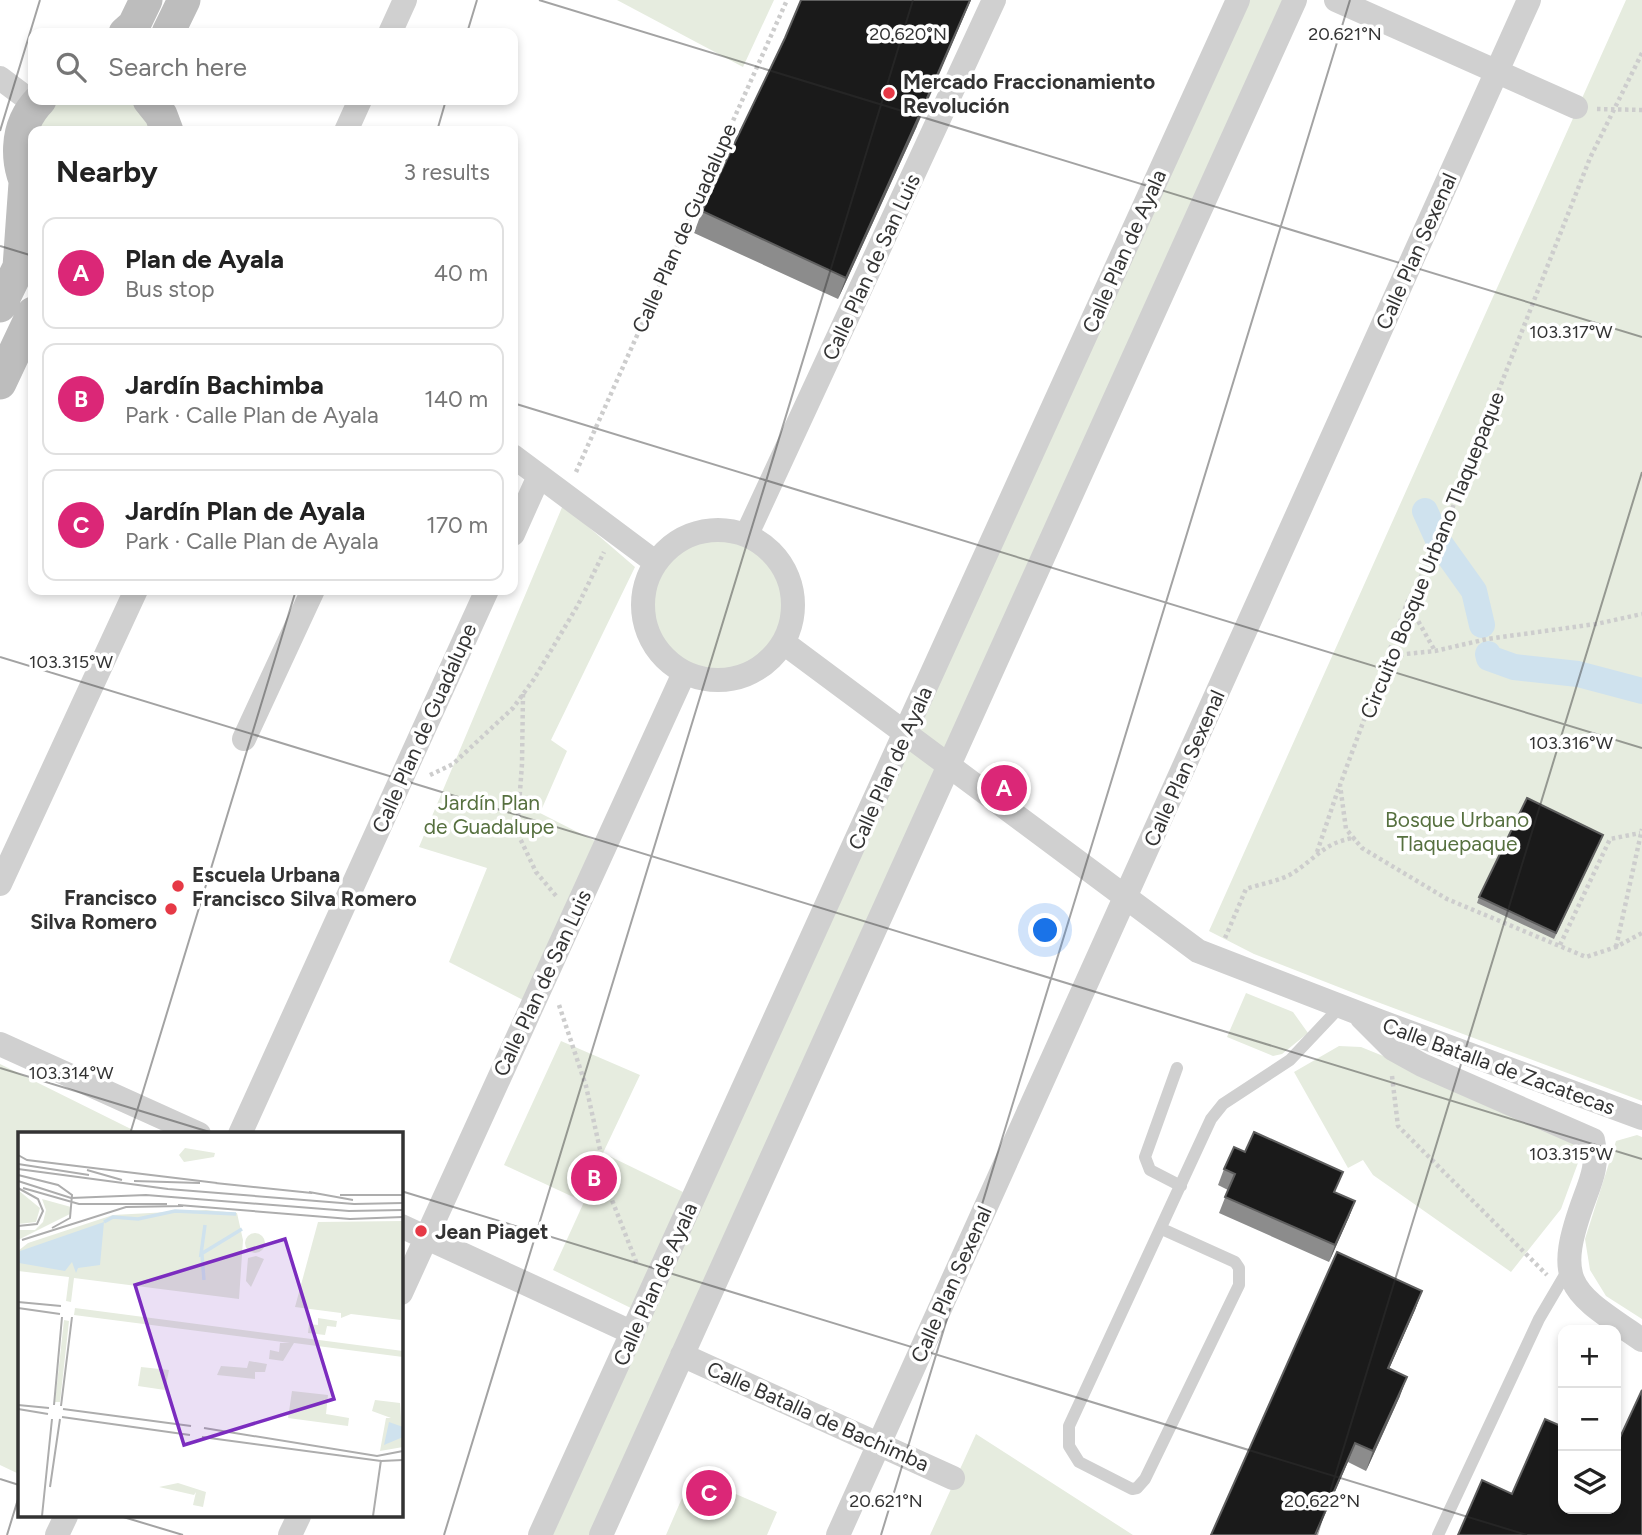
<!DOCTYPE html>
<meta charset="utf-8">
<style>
:root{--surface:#fff;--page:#f6f6f6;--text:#222;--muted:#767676;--line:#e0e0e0;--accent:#db2777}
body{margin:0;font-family:Figtree,sans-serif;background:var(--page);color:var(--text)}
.controls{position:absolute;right:21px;bottom:21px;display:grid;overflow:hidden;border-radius:14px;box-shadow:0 4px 10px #0003}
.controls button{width:63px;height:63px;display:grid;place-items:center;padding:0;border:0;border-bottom:2px solid var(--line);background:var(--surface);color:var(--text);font:35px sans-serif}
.you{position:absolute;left:1046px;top:931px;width:24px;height:24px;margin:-18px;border:5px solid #fff;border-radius:50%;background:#1a73e8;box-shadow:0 0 0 10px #1a73e833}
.badge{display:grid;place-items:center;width:46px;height:46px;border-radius:50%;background:var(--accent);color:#fff;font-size:23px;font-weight:700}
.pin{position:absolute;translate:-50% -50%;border:4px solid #fff;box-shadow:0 2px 7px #0006}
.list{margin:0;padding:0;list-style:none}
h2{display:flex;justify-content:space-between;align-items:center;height:91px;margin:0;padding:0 28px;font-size:30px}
h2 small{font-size:23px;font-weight:400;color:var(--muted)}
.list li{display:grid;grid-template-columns:46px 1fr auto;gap:21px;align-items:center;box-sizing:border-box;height:112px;margin:0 14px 14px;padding:0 14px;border:2px solid var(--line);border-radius:14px}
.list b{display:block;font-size:26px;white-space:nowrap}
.list p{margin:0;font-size:23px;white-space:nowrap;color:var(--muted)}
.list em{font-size:23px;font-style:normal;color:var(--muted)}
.icon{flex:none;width:38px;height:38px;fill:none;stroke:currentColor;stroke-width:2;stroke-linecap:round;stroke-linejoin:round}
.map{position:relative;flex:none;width:1642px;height:1535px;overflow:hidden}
.search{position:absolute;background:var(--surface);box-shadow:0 4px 10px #0003;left:28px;top:28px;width:490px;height:77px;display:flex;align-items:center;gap:18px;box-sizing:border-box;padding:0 24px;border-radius:14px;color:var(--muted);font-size:26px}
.panel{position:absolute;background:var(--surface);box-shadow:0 4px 10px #0003;left:28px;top:126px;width:490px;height:469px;border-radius:14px}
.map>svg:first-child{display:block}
.green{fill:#e6ecdf}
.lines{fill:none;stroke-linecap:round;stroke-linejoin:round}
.canal{stroke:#cfe2ee;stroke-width:26}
.path{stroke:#cdcdcd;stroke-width:4.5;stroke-dasharray:3.5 3.5;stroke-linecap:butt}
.lane{stroke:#d0d0d0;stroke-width:12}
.street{stroke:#d0d0d0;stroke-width:24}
.secondary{stroke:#bdbdbd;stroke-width:33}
.wall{fill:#8c8c8c}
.shaded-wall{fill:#5f5f5f}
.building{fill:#1a1a1a;stroke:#5f5f5f;stroke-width:2}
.ticks{fill:none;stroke:#333;stroke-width:2;stroke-opacity:0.45}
.poi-dot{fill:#e63946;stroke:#fff;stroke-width:2.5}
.labels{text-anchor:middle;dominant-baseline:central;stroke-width:7;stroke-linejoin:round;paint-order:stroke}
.poi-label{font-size:21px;font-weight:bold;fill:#333;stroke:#fff;text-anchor:start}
.street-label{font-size:21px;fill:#333;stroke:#fff}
.park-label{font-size:21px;fill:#56703f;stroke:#fff}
.inset-river{fill:none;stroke:#cfe2ee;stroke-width:3.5}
.inset-road{fill:none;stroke:#adadad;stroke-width:2}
.view{fill:#7b2cbf;fill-opacity:0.15;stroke:#7b2cbf;stroke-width:3.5}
.inset-edge{fill:none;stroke:#333;stroke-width:3.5}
.ticks-label{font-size:18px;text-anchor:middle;fill:#333;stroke:#fff;stroke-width:7;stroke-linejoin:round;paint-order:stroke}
</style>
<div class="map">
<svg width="1642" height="1535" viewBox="0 0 1642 1535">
<rect width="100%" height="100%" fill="#fff"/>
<!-- green -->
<path class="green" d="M617,0h157l-31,67z
M1245,0h50l-343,759 -47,-26z
M1626,0h16v1101l-278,-104 -110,-43 -45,-23z
M42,100h104l21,31h-134z
M563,505l72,62 -84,173 16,11 -27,62 57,29 -74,158 -74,-38 38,-94 -68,-21z
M643 605a75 75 0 1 1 150 0a75 75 0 1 1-150 0Z
M909,743l40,22 -348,770h-59z
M1246,993l47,19 15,21 -26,21 -9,2 -46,-19z
M561,1041l79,34 -37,78 80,39 -46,119 -84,-41 31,-68 -80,-37z
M1339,1046l22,1 212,86 9,19 -21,57 -50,63 -138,-97 -10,-15 -15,8 -54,-96z
M0,1064l141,70h-122v340l-19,-9z
M1637,1135l5,2v182l-36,-23 -16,-26 -5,-31 31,-98z
M976,1434l157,101h-203z
M692,1475l85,37 -10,23h-101z"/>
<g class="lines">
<!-- canal -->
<path class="canal" d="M1425,511l14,31 35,49 8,34
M1488,654l1,4 25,9 64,7 64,17"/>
<!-- path -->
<path class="path" d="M1642,53l-52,105 -151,384 -32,61 -67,182 6,44 16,19 85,51 139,58 30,-10 26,-14
M1597,109l45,1
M576,472l211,-472
M1408,603l27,48
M1386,656l49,-5 52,-12 109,-15 46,-10
M523,694l-1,70 -5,68 19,40 21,25
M430,775l23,-11 60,-56 21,-29 44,-74 26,-53
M1317,852l22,-65
M1225,938l21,-49c14,-5 34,-8 47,-16 23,-15 31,-30 60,-35l2,2
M1560,945l50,-106 30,-6
M1616,947l26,-118
M559,1005l27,81 24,109 27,69
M1392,1076l6,50 149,149"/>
<!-- lane -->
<path class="lane" d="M1177,1068l-32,89 5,13 31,16
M1162,1229l73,33 4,6v17l-94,194 -8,9 -5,1 -53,-27 -10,-16v-20l142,-307 12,-15 67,-44 50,-53
M1438,1535l101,-216 30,-51"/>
<!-- street -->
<path class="street" d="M1336,0l240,107
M390,33l15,-33
M0,78l36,27
M346,131l14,-31
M513,456l142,106
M643 605a75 75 0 1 1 150 0a75 75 0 1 1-150 0Z
M513,534l26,-58
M747,534l247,-534
M784,643l414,308 181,70 263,97
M244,739l69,-149
M0,884l136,-294
M1362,1018l31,31 29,16 171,75
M0,1044l199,90
M240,1134l247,-544
M1593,1140c5,22 0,36 -8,57 -33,89 -14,94 57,143
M401,1226l232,107
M401,1293l283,-620
M682,1355l271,123
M57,1535l9,-19
M290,1535l9,-19
M540,1535l698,-1535
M601,1535l694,-1535
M838,1535l691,-1535"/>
<!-- secondary -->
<path class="secondary" d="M125,33l9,-8 12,-25
M168,33l16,-33
M149,100l12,15 6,16
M33,196c-19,-30 -19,-70 7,-96
M0,306l19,-39 6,-84
M0,383l33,-70"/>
</g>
<!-- wall -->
<path class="wall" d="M917,126l-79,173 -144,-66 8,-22z
M1601,840l-47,99 -77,-36 2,-6z
M1224,1169l111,23 20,9 -6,16 -20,45 -110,-49 9,-23 -10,-5z
M1337,1252l85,39 -7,19 -26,59 11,27 -34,75 -18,-9z"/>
<!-- shaded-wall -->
<path class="shaded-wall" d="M970,0h1l-54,126 -79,173 8,-21z
M1355,1201l-6,16 -20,45 6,-17z
M1422,1291l-7,19 -34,77 7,-19z
M1407,1377l-7,19 -34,75 7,-20z
M1355,1443l-7,19 -32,73h-1z"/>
<!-- building -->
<path class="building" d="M801,0h169l-46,105 -78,173 -144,-67 83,-173z
M1527,798l76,37 -47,98 -77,-36z
M1254,1132l89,40 -9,20 21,9 -20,44 -110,-48 10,-23 -11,-5 10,-22 11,5z
M1337,1252l85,39 -34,77 19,9 -34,74 -18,-8 -40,92h-104z
M1642,1390v145h-184l24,-55 30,14 33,-75 18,8v82h53v-63z"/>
<!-- ticks -->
<path class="ticks" d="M539,0l1103,337M467,33l10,-33M0,131l40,-131M437,131l9,-31M0,246l33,10M513,403l1129,345M0,657l1642,502M0,1068l216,66M130,1134l166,-544M401,1191l1126,344M0,1479l19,6M120,1516l63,19M7,1535l12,-39M444,1535l469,-1535M881,1535l469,-1535M1317,1535l325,-1063"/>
<!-- markers -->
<g class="poi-dot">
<circle cx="889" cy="93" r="7"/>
<circle cx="178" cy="886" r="7"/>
<circle cx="171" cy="909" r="7"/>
<circle cx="421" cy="1231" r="7"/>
</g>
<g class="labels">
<!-- poi labels -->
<g class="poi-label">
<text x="903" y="81">Mercado Fraccionamiento<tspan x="903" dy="24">Revolución</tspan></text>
<text x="192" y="874">Escuela Urbana<tspan x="192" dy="24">Francisco Silva Romero</tspan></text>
<text x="157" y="897" text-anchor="end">Francisco<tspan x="157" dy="24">Silva Romero</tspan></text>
<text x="435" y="1231">Jean Piaget</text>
</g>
<!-- street labels -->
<g class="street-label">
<text transform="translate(684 228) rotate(-66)">Calle Plan de Guadalupe</text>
<text transform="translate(1124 251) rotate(-66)">Calle Plan de Ayala</text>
<text transform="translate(1416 251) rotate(-66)">Calle Plan Sexenal</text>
<text transform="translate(871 267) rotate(-65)">Calle Plan de San Luis</text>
<text transform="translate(1432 555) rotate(-68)">Circuito Bosque Urbano Tlaquepaque</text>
<text transform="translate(424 728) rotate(-66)">Calle Plan de Guadalupe</text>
<text transform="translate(890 768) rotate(-66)">Calle Plan de Ayala</text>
<text transform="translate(1184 768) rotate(-66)">Calle Plan Sexenal</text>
<text transform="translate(542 983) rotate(-65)">Calle Plan de San Luis</text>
<text transform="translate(1499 1066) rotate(20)">Calle Batalla de Zacatecas</text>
<text transform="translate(655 1284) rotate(-66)">Calle Plan de Ayala</text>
<text transform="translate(951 1284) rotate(-66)">Calle Plan Sexenal</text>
<text transform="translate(818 1416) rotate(24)">Calle Batalla de Bachimba</text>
</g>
<!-- park labels -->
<g class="park-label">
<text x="489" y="802">Jardín Plan<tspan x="489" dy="24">de Guadalupe</tspan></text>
<text x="1457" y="819">Bosque Urbano<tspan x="1457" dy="24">Tlaquepaque</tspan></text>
</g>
</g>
<!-- overview -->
<g transform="translate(18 1132)">
<rect width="385" height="385" fill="#fff"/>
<path d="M167,16l30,5 -1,4 -30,5 -5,-7zM0,58l22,18 -4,14 -18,2zM24,67l29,8 -1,7 -52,26v-10h17l8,-8 3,-12zM188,78l31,3 6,27 -4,59 -165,-21 -3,24 -5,-1 3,-24 -51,-6v-20l10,-8 85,-28zM385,89l-2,99 -50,-6 -10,4v-5l-46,-6 23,-85zM227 111a10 10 0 1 1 20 0a10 10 0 1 1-20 0ZM238,124l8,3 -13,28 -5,-6 2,-23zM57,176l328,43v6l-109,-14 -11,18 -14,-2 1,-9 9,2 1,-9h10l-216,-28zM300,186l19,3 -1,6 -9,-1 -2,9 -17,-2 1,-9 9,1zM46,188l5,1 -9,81h-5zM231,229l18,3 -2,8h-10v7l-38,-4 4,-9 26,2zM123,235l28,3 -4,20 -27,-4zM274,259l36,4 -2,19 23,4 -1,8 -60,-8zM357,268l25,3 3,44 -23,4 6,-33h5l-19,-7zM160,351l28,9 -3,15 -10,-2 3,-13 -2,3 -35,-8z" fill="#e6ecdf"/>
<path d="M86,90l-4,43 -22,3 -2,5 -4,-11 -7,9 -46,-8 1,-12zM371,290l14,5v10l-19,8z" fill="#cfe2ee"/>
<path class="inset-river" d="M86,90l9,-5 25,2 37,-8 61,3M187,93l-4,29 41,-25M184,123l2,25"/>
<path class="inset-road" d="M0,23l9,5 190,23M0,32l71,11M0,37l150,20 186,15 49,-1M69,38l35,10M0,43l40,10 14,10 -2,23 -18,10M0,49l53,17 75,-3 203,16 54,-1M116,49l66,2M197,51l97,10M0,56l20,11 5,12 -6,13 -19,2M5,56l56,16h88M291,60l44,8M322,63h63M160,73l172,14 53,-2M4,108l104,-33 57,-1M0,170l43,4M0,176l42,6M0,273l31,3M36,273l8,-88M43,274l11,-89M0,277l30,5M45,277l128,17M44,285l128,18M186,296l173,28 26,-5M184,305l179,24 22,-1M32,355l10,-68M24,384l10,-97M355,384l8,-56"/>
<path class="view" d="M267,107l49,160 -150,46 -49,-160z"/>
<rect width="385" height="385" class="inset-edge"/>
</g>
<g class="ticks-label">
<text x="908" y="40">20.620°N</text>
<text x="1345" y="40">20.621°N</text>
<text x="1571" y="338">103.317°W</text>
<text x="71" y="668">103.315°W</text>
<text x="1571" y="749">103.316°W</text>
<text x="71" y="1079">103.314°W</text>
<text x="1571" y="1160">103.315°W</text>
<text x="886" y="1507">20.621°N</text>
<text x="1322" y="1507">20.622°N</text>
</g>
</svg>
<div class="controls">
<button>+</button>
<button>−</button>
<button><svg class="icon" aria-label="layers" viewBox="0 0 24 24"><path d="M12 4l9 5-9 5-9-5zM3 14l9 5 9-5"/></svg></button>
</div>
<div class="you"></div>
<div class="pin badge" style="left:1004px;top:788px">A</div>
<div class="pin badge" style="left:594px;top:1178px">B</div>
<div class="pin badge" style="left:709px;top:1493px">C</div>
<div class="search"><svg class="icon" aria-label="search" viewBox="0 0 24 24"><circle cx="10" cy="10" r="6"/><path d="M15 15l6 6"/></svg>Search here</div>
<section class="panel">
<h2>Nearby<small>3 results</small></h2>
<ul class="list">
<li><span class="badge">A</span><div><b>Plan de Ayala</b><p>Bus stop</p></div><em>40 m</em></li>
<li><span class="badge">B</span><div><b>Jardín Bachimba</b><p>Park · Calle Plan de Ayala</p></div><em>140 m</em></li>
<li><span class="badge">C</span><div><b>Jardín Plan de Ayala</b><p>Park · Calle Plan de Ayala</p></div><em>170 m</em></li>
</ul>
</section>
</div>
